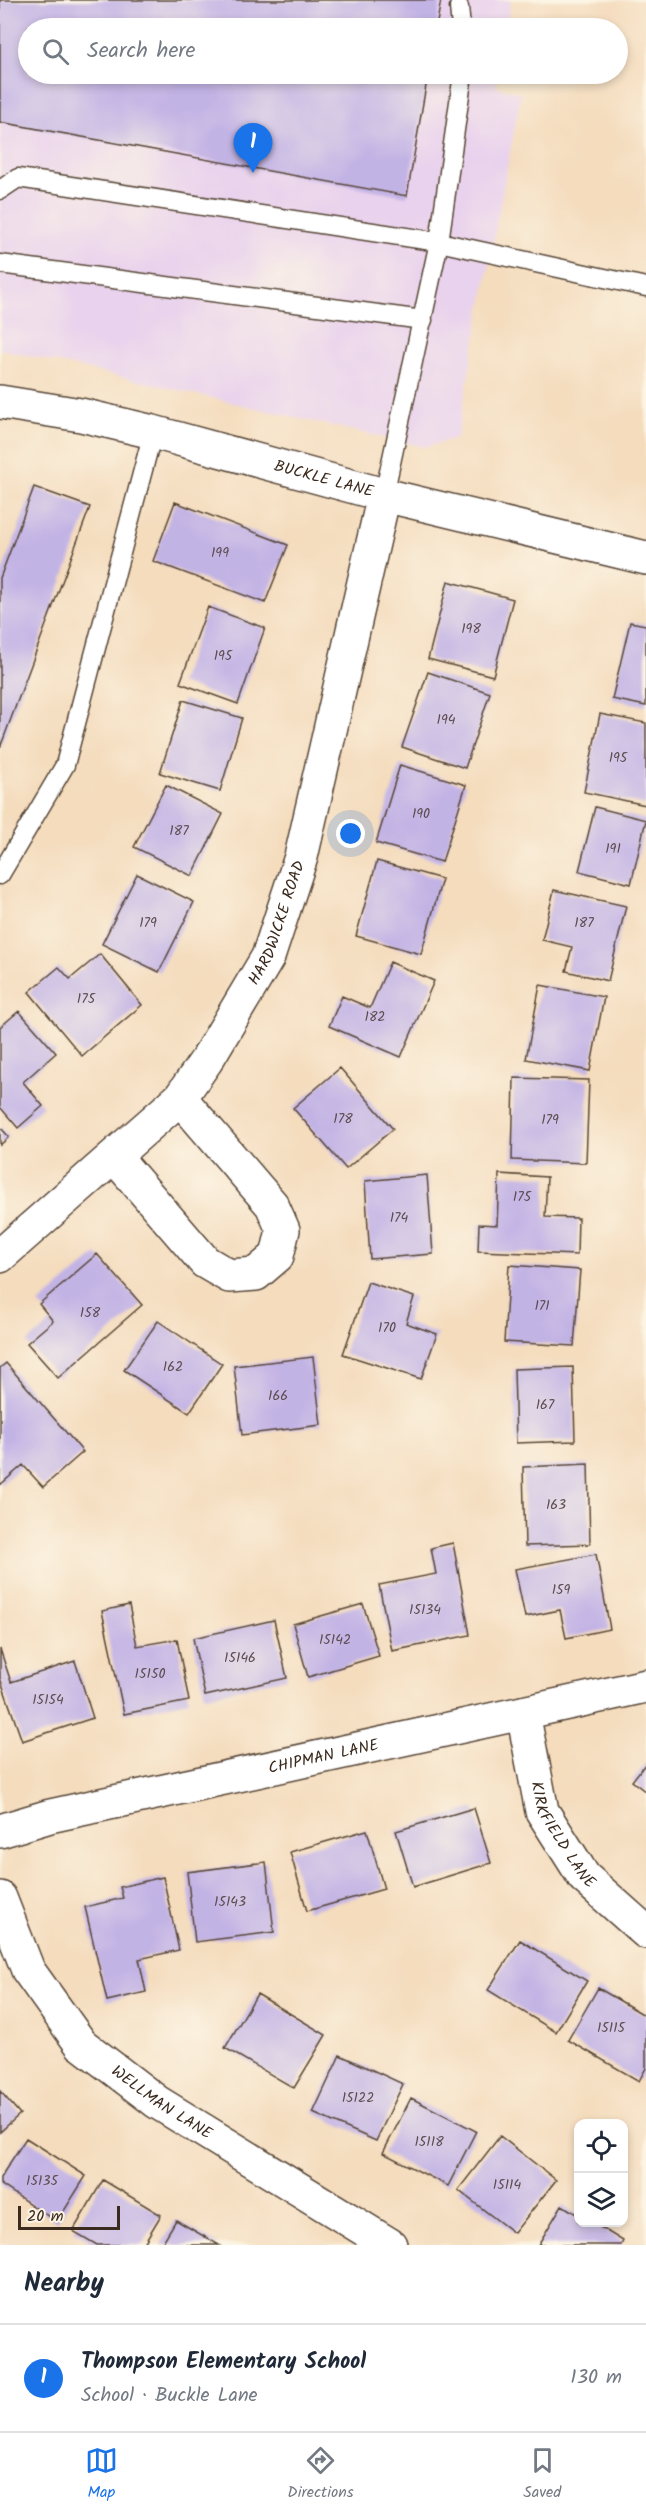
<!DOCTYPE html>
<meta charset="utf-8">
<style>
:root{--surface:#fff;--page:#f6f6f7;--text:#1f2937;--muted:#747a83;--line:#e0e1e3;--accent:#1a73e8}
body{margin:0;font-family:Kalam,sans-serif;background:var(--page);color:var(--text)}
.controls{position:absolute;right:18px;bottom:18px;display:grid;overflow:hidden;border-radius:12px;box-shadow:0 3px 9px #0003}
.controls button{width:54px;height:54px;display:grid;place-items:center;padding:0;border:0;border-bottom:2px solid var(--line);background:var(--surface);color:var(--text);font:30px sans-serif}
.scale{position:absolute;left:18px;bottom:15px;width:102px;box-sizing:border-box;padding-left:6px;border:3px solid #3b2a1e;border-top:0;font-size:16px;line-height:21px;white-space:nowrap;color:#3b2a1e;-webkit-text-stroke:4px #fcf5e5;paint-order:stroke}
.you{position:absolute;left:351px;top:834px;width:21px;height:21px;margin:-15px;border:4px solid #fff;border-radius:50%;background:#1a73e8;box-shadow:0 0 0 9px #1a73e833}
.badge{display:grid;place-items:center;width:39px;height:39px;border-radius:50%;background:var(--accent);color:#fff;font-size:20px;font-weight:700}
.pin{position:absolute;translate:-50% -50px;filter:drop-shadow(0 2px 3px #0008)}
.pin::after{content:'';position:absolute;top:32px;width:21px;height:18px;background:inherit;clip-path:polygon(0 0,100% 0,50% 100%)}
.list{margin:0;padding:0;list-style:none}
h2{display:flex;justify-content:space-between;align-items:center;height:78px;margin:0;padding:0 24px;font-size:26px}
h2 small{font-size:20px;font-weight:400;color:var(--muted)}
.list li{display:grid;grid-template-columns:39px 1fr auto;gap:18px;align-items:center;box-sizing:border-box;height:108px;padding:0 24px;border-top:2px solid var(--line)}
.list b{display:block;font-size:22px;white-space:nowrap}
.list p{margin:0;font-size:20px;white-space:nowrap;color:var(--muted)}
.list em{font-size:20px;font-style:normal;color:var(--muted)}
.icon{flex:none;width:33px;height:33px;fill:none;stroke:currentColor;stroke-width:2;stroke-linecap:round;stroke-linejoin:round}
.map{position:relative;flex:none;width:646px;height:2245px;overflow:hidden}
.search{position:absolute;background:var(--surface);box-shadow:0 3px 9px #0003;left:18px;right:18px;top:18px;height:66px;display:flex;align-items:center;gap:15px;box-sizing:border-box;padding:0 21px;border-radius:33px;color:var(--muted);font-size:22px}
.sheet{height:186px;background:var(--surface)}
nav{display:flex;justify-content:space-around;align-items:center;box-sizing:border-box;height:84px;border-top:2px solid var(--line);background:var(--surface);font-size:16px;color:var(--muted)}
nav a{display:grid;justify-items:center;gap:3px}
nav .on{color:var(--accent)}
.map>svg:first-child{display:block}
.built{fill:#e9d2ed}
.building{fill:#c2b3e5}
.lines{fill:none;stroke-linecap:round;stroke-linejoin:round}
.lane-casing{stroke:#574536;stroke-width:21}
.street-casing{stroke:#574536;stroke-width:36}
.secondary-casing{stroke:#574536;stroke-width:36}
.lane{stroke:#fff;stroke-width:18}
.street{stroke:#fff;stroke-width:33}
.secondary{stroke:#fff;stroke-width:33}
.labels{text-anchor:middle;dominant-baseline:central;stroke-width:4.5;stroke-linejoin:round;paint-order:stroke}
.number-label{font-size:14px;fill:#5d4c50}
.street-label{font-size:16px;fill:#3b2a1e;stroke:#fcf5e5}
</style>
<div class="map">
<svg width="646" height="2245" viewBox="0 0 646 2245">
<rect width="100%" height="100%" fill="#fcf5e5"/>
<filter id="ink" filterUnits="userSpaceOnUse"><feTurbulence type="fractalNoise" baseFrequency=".0167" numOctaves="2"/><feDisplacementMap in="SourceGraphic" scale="12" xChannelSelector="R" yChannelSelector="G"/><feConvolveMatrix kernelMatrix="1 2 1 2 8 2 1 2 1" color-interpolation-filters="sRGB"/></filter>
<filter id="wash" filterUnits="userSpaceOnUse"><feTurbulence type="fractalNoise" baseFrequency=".008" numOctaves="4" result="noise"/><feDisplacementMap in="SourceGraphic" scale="24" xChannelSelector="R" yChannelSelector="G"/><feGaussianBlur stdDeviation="1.35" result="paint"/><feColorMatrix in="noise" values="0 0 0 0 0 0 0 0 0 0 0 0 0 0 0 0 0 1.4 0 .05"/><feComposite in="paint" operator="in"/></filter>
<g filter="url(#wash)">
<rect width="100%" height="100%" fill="#f4dcbd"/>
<!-- built -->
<path class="built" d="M0,0h511l-5,28h-478v46h470l-2,13 25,6 -64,345 -32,9 -425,-98z"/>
<g id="blocks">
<!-- building -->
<path class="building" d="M0,0h441l-5,28h-408v46h400l-21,122 -407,-74z
M34,487l56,20 -90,241v-170z
M175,502l113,43 -23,58 -112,-42z
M448,581l65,18 -20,77 -65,-17z
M208,607l57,21 -27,76 -58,-21z
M630,622l16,3v81l-34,-7z
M428,672l62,21 -25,75 -63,-21z
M183,700l59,18 -22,73 -60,-18z
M600,714l46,9v82l-62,-13z
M400,765l66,20 -24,77 -66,-19z
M166,785l57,29 -31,62 -58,-29z
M595,807l51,13 -15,64 -52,-13z
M377,861l65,18 -21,75 -65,-18z
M137,874l57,28 -35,70 -57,-28z
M554,890l72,16 -18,75 -42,-10 6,-24 -30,-7z
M100,954l42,51 -60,51 -53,-64 30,-25 11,12z
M390,962l44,19 -33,76 -72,-31 13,-30 28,12z
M540,985l64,12 -14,74 -64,-12z
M19,1011l37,42 -33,29 20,24 -25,22 -18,-21v-80z
M340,1068l53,61 -47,40 -53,-61z
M514,1078l75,2 -3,83 -74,-3z
M0,1127l9,10 -9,8z
M499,1174l48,3 -2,40 33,1 -1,37 -99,-4 1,-27 18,1z
M427,1175l6,79 -63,5 -5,-78z
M97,1254l45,51 -84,73 -31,-35 26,-22 -14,-17z
M509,1265l71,5 -6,76 -70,-4z
M368,1282l46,15 -8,26 31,11 -16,45 -78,-25z
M158,1321l64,43 -33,49 -65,-43z
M313,1357l8,68 -79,10 -8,-69z
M6,1363l77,89 -40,35 -20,-22 -23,20v-117z
M573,1367l2,74 -59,2 -2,-74z
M588,1464l2,80 -65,2 -2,-79z
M453,1543l17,92 -78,16 -13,-66 57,-11 -5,-26z
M596,1554l14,75 -44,9 -6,-28 -35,7 -10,-48z
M363,1604l16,52 -71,21 -15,-53z
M129,1605l8,41 40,-7 12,62 -65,13 -22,-103z
M274,1620l13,58 -82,18 -12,-58z
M0,1649l11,33 64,-21 18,57 -71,23 -22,-63z
M646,1763v29l-14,-11z
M474,1808l17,55 -78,24 -17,-56z
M367,1830l17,59 -77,22 -17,-59z
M266,1862l8,70 -79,10 -8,-70z
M163,1877l16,73 -40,9 7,33 -39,9 -22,-94 38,-9 -3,-11z
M520,1940l67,41 -31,51 -68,-42z
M598,1988l48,28v52l-7,13 -71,-41z
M257,1994l69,41 -32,53 -69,-40z
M340,2055l63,29 -27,57 -63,-28z
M0,2091l20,23 -20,18z
M411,2098l65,33 -28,55 -65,-33z
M500,2136l56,44 -42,53 -56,-43z
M26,2138l60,38 -29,46 -57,-38v-6z
M103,2180l58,35 -18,30h-46l-24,-14z
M562,2205l16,10v7h14l31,19 -2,4h-83z
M176,2220l43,25h-58z"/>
</g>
</g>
<g filter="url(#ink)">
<use href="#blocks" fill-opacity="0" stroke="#574536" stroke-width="1.5"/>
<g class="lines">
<!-- lane casing -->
<g class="lane-casing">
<path id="lane" d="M459,7l2,21
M0,190l18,-12 421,64 207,45
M0,264l423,56
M384,495l55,-253 24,-168
M0,875l65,-110 88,-333"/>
</g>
<!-- street casing -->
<g class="street-casing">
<g id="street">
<path id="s1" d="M0,402l81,13 72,17 231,63 262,63"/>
<path d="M115,1157l90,105 24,14 27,-2 21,-18 6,-26 -11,-25 -92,-107"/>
<path id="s2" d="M0,1256l180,-158 26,-37 62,-104 33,-100 83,-362"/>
<path id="s3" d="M523,1713l19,98 42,66 62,55"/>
<path id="s4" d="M0,1898l28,72 53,74 76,58 233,143"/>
</g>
</g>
<!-- secondary casing -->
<g class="secondary-casing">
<g id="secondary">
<path id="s5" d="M0,1831l50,-15 596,-130"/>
</g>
</g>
<!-- lane -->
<use href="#lane" class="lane"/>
<!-- street -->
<use href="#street" class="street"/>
<!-- secondary -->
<use href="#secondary" class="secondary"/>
</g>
</g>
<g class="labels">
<!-- number labels -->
<g class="number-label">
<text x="220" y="553">199</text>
<text x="471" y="629">198</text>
<text x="223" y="656">195</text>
<text x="446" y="720">194</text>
<text x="618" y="758">195</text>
<text x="421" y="814">190</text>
<text x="179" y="831">187</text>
<text x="613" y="849">191</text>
<text x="148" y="923">179</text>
<text x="584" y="923">187</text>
<text x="86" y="999">175</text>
<text x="375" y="1017">182</text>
<text x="343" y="1119">178</text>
<text x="550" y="1120">179</text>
<text x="522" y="1197">175</text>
<text x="399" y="1218">174</text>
<text x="542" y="1306">171</text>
<text x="90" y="1313">158</text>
<text x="387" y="1328">170</text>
<text x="173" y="1367">162</text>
<text x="278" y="1396">166</text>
<text x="545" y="1405">167</text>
<text x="556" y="1505">163</text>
<text x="561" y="1590">159</text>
<text x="425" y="1610">15134</text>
<text x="335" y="1640">15142</text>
<text x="240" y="1658">15146</text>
<text x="150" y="1674">15150</text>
<text x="48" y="1700">15154</text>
<text x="230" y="1902">15143</text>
<text x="611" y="2028">15115</text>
<text x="358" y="2098">15122</text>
<text x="429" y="2142">15118</text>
<text x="42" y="2181">15135</text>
<text x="507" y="2185">15114</text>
</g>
<!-- street labels -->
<g class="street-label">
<text stroke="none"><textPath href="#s1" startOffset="333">BUCKLE LANE</textPath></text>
<text stroke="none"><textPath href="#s2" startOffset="441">HARDWICKE ROAD</textPath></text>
<text stroke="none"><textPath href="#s5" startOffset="332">CHIPMAN LANE</textPath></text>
<text stroke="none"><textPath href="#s3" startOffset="130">KIRKFIELD LANE</textPath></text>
<text stroke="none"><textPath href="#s4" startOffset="268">WELLMAN LANE</textPath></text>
</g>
</g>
</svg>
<div class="controls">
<button><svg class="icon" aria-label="locate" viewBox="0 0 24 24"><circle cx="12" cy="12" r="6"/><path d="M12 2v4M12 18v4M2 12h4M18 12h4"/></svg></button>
<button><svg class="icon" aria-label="layers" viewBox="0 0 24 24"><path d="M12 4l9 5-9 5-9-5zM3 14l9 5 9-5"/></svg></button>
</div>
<div class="scale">20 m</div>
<div class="you"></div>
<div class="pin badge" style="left:253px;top:173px">1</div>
<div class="search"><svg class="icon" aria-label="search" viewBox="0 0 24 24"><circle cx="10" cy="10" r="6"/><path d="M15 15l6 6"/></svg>Search here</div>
</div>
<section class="sheet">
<h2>Nearby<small></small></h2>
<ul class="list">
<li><span class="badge">1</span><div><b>Thompson Elementary School</b><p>School · Buckle Lane</p></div><em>130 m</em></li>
</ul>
</section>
<nav>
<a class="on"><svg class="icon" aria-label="map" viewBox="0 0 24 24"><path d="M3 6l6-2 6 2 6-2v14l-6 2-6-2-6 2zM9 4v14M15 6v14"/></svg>Map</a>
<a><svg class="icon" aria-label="directions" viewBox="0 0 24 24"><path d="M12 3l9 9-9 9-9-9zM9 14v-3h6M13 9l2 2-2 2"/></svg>Directions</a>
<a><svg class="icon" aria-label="saved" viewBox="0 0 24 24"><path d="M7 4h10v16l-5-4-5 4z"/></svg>Saved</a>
</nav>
